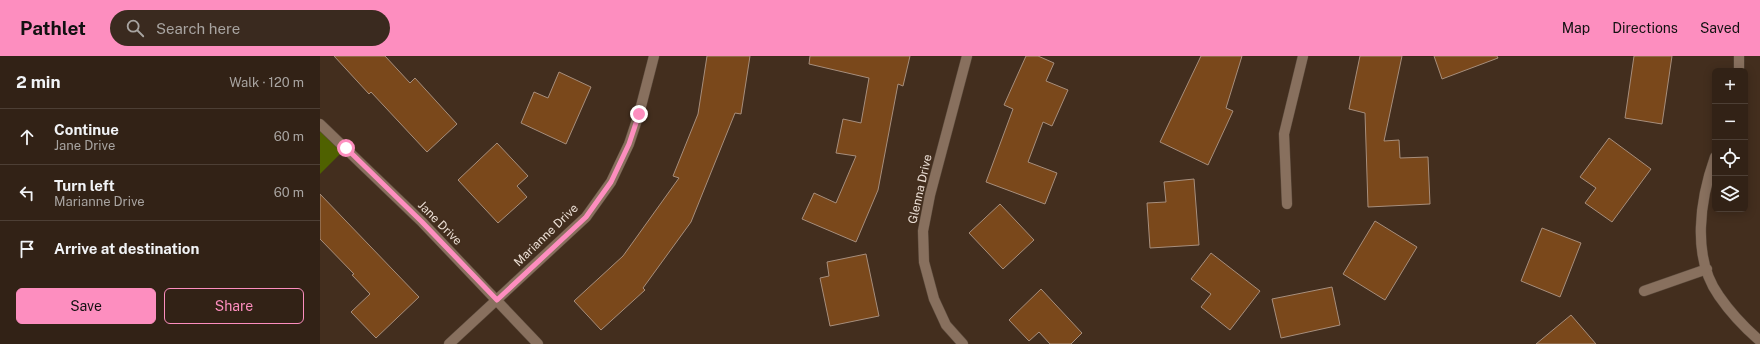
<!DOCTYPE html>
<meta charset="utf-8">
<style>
:root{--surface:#322216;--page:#3a2a1f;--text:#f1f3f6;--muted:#a8a4a1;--line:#4d3f35;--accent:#fd8ebf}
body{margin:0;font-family:"Public Sans",sans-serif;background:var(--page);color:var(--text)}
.controls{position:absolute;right:12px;top:12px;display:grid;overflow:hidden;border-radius:6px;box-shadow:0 2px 10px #0003}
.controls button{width:36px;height:36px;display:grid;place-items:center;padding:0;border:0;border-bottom:1px solid var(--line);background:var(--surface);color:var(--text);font:20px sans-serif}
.stop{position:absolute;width:12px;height:12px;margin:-9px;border:3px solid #fd8ebf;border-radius:50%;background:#fff}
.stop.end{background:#fd8ebf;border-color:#fff;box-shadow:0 1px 4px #0008}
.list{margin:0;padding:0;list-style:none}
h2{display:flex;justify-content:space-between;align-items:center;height:52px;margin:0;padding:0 16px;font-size:17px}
h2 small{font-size:13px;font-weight:400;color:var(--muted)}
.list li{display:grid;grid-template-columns:26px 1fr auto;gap:12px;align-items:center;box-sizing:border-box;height:56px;padding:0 16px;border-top:1px solid var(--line)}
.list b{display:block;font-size:15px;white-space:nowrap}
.list p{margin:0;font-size:13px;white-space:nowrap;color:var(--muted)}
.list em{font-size:13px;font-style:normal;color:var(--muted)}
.actions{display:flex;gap:8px;padding:12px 16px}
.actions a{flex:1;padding:9px 0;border:1px solid var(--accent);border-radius:6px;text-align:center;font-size:14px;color:var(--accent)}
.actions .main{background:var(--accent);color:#111}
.icon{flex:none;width:22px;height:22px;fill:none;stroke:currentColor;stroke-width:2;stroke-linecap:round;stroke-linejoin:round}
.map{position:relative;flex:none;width:1440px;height:288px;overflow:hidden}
header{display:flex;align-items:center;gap:24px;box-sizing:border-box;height:56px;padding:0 20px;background:var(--accent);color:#111}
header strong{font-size:19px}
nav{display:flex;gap:22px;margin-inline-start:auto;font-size:14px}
.search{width:280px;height:36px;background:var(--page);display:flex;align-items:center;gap:10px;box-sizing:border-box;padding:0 14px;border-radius:22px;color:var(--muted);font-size:15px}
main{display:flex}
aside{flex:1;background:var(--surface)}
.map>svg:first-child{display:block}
.green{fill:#4f6100}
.building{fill:#7a481b;stroke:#a78e7c}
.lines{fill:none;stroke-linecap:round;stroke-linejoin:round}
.minor-casing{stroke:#5b4a3c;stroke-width:11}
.minor{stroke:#88705e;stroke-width:10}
.route{stroke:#fd8ebf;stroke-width:5}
.labels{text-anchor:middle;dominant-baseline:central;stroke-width:3;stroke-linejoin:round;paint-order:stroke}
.street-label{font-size:12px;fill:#ebded4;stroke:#432e1e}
</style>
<header>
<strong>Pathlet</strong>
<div class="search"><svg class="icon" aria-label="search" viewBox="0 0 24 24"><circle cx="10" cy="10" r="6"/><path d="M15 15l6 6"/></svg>Search here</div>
<nav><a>Map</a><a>Directions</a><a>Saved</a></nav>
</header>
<main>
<aside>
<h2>2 min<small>Walk · 120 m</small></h2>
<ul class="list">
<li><svg class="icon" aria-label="ahead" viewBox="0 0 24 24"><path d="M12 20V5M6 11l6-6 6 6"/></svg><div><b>Continue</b><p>Jane Drive</p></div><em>60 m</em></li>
<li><svg class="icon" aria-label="left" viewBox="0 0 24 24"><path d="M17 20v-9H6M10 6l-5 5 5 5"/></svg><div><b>Turn left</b><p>Marianne Drive</p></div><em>60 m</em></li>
<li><svg class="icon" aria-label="arrive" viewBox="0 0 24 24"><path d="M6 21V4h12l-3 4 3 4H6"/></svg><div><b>Arrive at destination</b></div></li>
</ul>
<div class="actions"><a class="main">Save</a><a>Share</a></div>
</aside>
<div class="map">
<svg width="1440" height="288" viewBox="0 0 1440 288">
<rect width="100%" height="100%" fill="#432e1e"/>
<!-- green -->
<path class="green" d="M0,68l26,24 -26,26z"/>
<!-- building -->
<path class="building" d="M14,0h51l25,27 5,-5 42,46 -30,28 -56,-60 -2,2z
M387,0h43l-9,58 -6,-1 -44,109 -48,66 2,2 -44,40 -27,-29 49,-45 56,-78 -6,-2 25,-62z
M490,0h100l-7,30 -5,-2 -20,106 -22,52 -54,-23 12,-26 22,10 20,-47 -20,-3 7,-34 18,4 8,-45 -60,-14z
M706,0h12l16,7 -8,18 22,9 -16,36 -9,-4 -15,40 29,11 -12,31 -59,-22 27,-73 -9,-4z
M881,0h41l-16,52 7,3 -25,54 -48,-23z
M1040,0h42l-18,85 15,-1 1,18 28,-1 2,47 -62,3 -3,-94 -16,-4z
M1114,0h63l1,2 -56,21z
M1314,0h38l-10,68 -37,-6z
M239,16l32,15 -25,57 -45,-21 13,-31 14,6z
M1289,82l42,31 -39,53 -27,-19 11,-15 -16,-11z
M177,87l31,33 -11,10 10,11 -29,26 -40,-43z
M874,123l5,66 -49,3 -3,-45 19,-1 -2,-20z
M0,138l99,103 -43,41 -25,-26 19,-18 -18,-19 2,-1 -34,-35z
M680,148l34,36 -31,29 -34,-36z
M1055,165l42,26 -32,53 -42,-26z
M1222,172l39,15 -21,54 -39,-16z
M891,197l49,38 -30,39 -29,-23 10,-13 -20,-15z
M546,198l13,62 -49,10 -10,-48 9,-2 -2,-14z
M1012,231l8,38 -59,13 -9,-39z
M721,233l41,44 -11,11h-21l-11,-12 -10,9 -20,-21z
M1251,259l25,29h-60z"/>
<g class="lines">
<!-- minor casing -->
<g class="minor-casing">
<path id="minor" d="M1419,0v15
M0,68l102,98 116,122
M1395,101c-15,42 -24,100 4,139 11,16 26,32 41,45
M967,148l-3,-70 19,-78
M1324,235l63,-22
M129,288l137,-127 25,-35 18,-38 10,-30 15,-58
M643,288l-17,-19 -12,-26 -10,-37 -1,-31 7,-36 37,-139"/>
</g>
<!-- minor -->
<use href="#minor" class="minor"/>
</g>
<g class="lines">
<!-- route -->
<path class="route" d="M26,92l76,74 75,78 89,-83 25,-35 18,-38 10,-30"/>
</g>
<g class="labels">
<!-- street labels -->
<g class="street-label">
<text transform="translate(600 133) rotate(-77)">Glenna Drive</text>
<text transform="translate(120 167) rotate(45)">Jane Drive</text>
<text transform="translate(226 179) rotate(-44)">Marianne Drive</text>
</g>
</g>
</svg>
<div class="controls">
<button>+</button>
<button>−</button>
<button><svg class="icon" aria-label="locate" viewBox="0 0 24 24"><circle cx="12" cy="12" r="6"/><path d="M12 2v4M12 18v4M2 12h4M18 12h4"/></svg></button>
<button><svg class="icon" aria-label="layers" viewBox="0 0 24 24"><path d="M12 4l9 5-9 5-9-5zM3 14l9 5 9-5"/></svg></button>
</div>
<div class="stop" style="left:26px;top:92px"></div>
<div class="stop end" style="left:319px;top:58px"></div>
</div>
</main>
